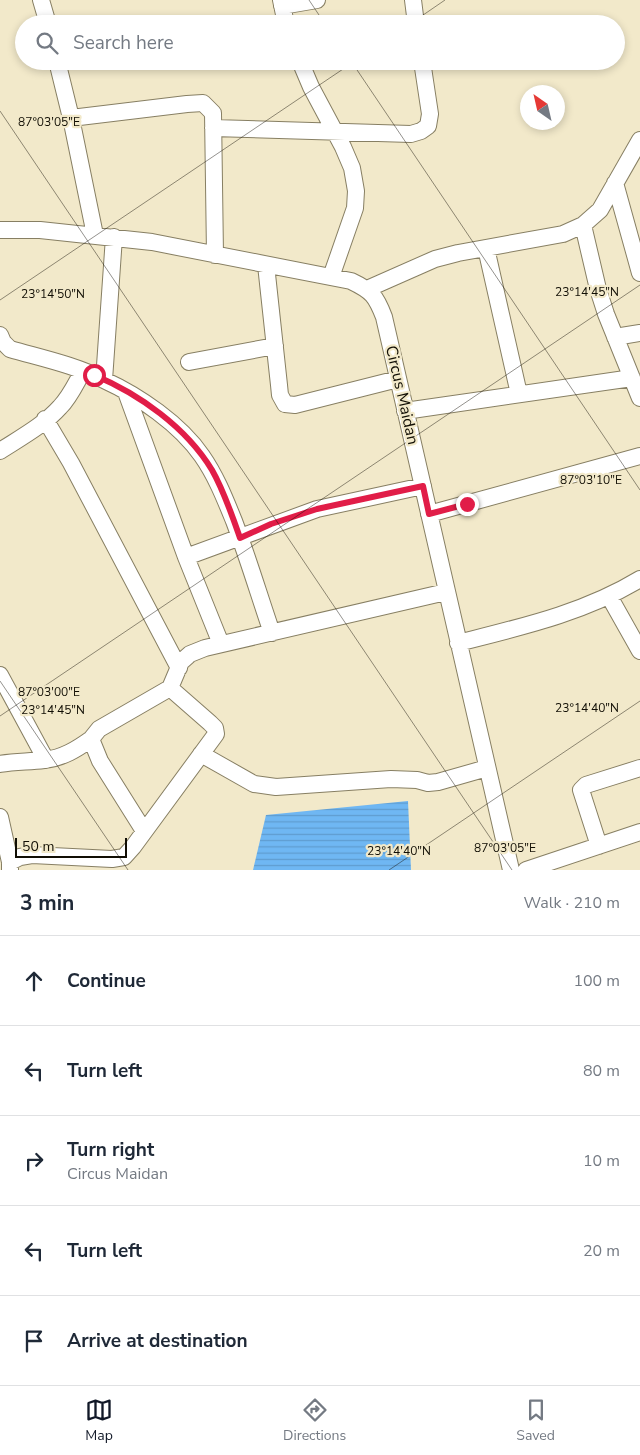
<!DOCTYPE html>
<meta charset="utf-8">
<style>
:root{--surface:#fff;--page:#f2f2f3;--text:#1f2937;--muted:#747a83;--line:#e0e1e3;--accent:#111827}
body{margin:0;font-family:"Nunito Sans",sans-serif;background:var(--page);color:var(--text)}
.compass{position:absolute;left:520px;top:85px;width:45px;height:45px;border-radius:50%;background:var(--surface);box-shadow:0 2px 8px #0003;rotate:326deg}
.scale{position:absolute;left:15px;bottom:12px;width:112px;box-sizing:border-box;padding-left:5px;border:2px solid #110e04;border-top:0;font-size:14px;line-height:18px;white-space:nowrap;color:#110e04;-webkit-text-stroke:4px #f2e9ca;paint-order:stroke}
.stop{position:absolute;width:15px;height:15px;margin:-11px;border:4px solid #e11d48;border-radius:50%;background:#fff}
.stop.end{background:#e11d48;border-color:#fff;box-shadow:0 1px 5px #0008}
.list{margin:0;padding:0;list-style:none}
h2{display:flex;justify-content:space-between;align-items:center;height:65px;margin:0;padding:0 20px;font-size:21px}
h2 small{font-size:16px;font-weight:400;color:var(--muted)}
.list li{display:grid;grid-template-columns:32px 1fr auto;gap:15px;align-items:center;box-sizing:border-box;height:90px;padding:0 20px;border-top:1px solid var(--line)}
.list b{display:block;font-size:19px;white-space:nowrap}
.list p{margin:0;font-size:16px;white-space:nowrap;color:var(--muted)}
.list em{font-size:16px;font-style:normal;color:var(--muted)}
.icon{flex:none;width:28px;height:28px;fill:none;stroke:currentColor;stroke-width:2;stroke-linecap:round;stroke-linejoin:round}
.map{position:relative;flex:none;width:640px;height:870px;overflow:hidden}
.search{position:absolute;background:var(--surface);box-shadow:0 2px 8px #0003;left:15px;right:15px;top:15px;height:55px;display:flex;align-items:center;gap:12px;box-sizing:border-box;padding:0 18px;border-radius:28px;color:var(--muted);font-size:19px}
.sheet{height:515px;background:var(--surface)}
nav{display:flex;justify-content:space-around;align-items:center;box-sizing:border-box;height:70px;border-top:1px solid var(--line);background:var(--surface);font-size:14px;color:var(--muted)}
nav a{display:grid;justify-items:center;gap:2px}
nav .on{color:var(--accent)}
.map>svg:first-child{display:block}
.water{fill:url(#water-rules)}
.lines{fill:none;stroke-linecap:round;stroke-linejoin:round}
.minor-casing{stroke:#877f63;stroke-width:18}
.minor{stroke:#fff;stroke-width:16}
.route{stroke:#e11d48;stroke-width:6}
.ticks{fill:none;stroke:#110e04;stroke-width:1;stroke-opacity:0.45}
.labels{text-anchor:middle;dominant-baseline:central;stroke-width:4.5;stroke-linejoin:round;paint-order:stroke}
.street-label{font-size:16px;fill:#110e04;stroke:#f2e9ca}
.ticks-label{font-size:12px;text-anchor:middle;fill:#110e04;stroke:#f2e9ca;stroke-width:4.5;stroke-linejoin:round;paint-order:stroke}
</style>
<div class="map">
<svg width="640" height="870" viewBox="0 0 640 870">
<defs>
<pattern id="water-rules" width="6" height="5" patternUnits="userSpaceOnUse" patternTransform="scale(1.25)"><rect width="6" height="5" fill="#6fb7f3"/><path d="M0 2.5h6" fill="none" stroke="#5f9ccf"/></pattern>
</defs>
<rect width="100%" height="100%" fill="#f2e9ca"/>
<!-- water -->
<path class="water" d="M408,801l3,69h-158l13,-55z"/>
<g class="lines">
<!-- minor casing -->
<g class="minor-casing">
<path id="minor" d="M41,0l7,24
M281,0l5,24
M413,0l3,24
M282,6l35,-6
M57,61l14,57 24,117
M300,61l11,26 32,60 9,21 4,23 -1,17 -24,69
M71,118l116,-14 16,-1 10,10 2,142
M213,128l198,6 10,-3 7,-5 2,-12 -8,-53
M615,183l25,90
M583,225l15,64 8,25 34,84
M0,230h40l112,12 199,39c21,10 25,15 33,36l127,553
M486,248l33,146
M266,265l13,120 1,10 5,9 10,1 103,-26
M367,289l68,-30 23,-6 105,-19 20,-9 17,-15 40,-70
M0,335l3,7 7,7c31,9 65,16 94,31 35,16 76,44 98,76 14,20 23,43 32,65 14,37 25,74 38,112
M615,337l25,-4
M189,362l86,-16
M104,380l10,-143
M126,392l60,165 35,87
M405,411l227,-33
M45,419l26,44 108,205
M0,451c20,-13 44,-26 60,-44 10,-10 16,-24 23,-36
M429,514l211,-58
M186,557l131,-48 106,-23
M609,596l31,55
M458,643c63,-16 126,-30 182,-64
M0,675l46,85
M201,754l53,30 22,3 115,-8 26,1 11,3 10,-1 49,-14
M0,764c15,-3 29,-2 44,-4 19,-2 33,-11 47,-21
M0,817l10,45
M144,831l-44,-70 -9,-22 8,-10 71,-41 11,-26 9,-8 15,-6 241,-56
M599,846l-18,-56 5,-5 54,-17
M10,870v-8l10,-5 12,-2 80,4 12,-2 9,-10 83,-113 -1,-6 -5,-5 -40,-35
M526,870l114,-38"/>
</g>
<!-- minor -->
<use href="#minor" class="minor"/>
</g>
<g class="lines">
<!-- route -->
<path class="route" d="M94,375c45,19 92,52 118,95 12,21 20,45 28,68l31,-14 46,-15 106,-23 6,28 38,-10"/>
</g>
<!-- ticks -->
<path class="ticks" d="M309,0l16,24M410,24l35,-24M351,61l289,429M0,111l512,759M0,300l355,-239M0,681l128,189M0,716l640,-431M389,870l251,-169"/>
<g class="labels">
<!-- street labels -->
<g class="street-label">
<text transform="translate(402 395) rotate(77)">Circus Maidan</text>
</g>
</g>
<g class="ticks-label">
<text x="49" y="126">87°03'05"E</text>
<text x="587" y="296">23°14'45"N</text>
<text x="53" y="298">23°14'50"N</text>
<text x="591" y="484">87°03'10"E</text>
<text x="49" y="696">87°03'00"E</text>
<text x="587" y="712">23°14'40"N</text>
<text x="53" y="714">23°14'45"N</text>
<text x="505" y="852">87°03'05"E</text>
<text x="399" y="855">23°14'40"N</text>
</g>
</svg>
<svg class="compass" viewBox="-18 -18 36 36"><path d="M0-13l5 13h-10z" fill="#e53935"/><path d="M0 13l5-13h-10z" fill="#747a83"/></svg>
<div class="scale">50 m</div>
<div class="stop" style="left:94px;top:375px"></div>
<div class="stop end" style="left:467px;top:504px"></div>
<div class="search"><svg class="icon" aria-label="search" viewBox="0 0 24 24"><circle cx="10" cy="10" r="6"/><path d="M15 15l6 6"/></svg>Search here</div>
</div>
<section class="sheet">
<h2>3 min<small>Walk · 210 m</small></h2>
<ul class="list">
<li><svg class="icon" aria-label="ahead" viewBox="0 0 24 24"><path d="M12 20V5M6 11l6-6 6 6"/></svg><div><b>Continue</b></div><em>100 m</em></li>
<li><svg class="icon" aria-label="left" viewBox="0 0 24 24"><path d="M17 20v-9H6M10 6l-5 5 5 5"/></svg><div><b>Turn left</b></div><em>80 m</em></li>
<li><svg class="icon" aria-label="right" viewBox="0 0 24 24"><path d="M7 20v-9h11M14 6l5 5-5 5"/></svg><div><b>Turn right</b><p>Circus Maidan</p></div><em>10 m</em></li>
<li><svg class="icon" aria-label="left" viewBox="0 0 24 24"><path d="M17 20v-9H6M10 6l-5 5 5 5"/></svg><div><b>Turn left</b></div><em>20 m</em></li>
<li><svg class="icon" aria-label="arrive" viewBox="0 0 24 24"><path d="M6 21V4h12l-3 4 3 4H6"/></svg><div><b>Arrive at destination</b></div></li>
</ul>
</section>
<nav>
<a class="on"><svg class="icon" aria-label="map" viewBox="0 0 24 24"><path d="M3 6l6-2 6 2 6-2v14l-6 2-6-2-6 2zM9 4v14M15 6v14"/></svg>Map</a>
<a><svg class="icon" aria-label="directions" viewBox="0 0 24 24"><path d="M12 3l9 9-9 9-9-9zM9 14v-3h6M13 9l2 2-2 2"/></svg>Directions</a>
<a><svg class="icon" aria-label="saved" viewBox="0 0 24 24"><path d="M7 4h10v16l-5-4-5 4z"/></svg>Saved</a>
</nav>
